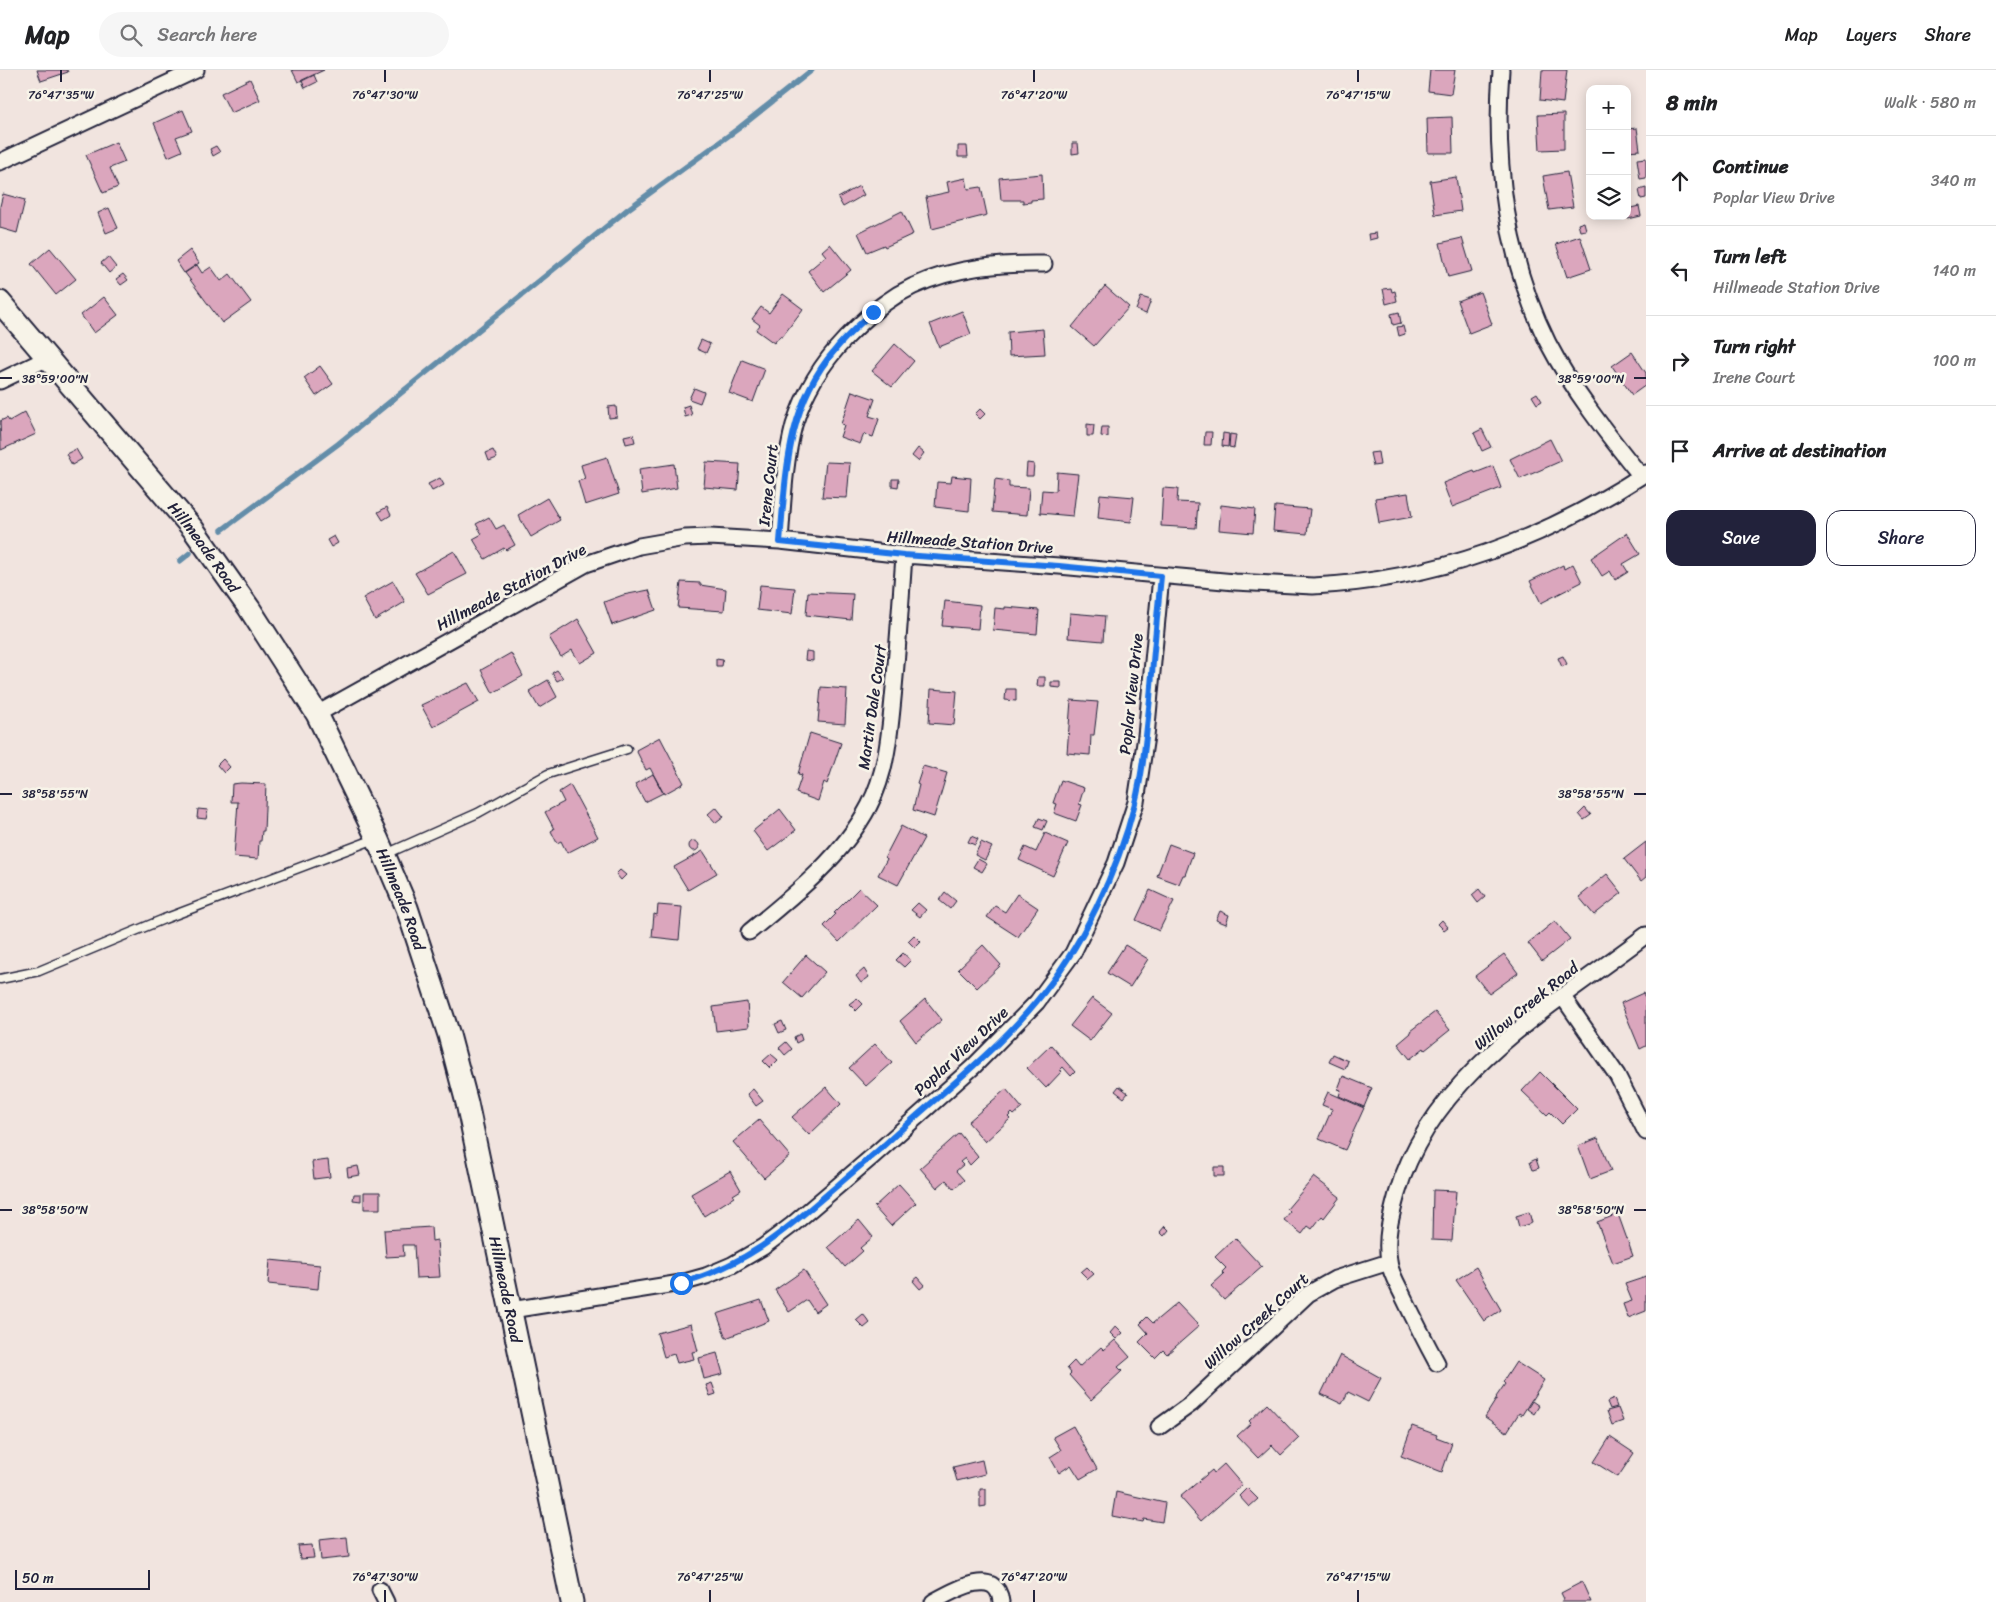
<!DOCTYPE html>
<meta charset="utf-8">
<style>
:root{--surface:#fff;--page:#f6f6f6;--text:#202124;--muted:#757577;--line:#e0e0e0;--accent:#22223b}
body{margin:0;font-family:Sriracha,sans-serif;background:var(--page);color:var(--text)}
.controls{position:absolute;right:15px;top:15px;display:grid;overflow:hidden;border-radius:10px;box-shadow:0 2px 12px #0003}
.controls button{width:45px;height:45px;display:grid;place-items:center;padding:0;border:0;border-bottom:1px solid var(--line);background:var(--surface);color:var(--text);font:25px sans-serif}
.scale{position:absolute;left:15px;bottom:12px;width:135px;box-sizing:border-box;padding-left:5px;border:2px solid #22223b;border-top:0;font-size:14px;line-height:18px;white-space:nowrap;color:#22223b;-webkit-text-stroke:4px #f7f3e8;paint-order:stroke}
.stop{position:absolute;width:15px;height:15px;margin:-11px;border:4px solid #1a73e8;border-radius:50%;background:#fff}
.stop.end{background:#1a73e8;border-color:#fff;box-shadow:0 1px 5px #0008}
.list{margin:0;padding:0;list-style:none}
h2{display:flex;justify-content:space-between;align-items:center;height:65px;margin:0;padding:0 20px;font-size:21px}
h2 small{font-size:16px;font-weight:400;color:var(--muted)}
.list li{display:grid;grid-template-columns:32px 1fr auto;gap:15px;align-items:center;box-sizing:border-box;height:90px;padding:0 20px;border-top:1px solid var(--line)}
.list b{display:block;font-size:19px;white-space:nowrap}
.list p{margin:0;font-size:16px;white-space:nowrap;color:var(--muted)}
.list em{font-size:16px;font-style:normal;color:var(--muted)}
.actions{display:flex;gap:10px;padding:15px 20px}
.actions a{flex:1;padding:11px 0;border:1px solid var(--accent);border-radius:15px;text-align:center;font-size:18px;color:var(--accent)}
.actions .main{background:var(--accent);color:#fff}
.icon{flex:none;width:28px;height:28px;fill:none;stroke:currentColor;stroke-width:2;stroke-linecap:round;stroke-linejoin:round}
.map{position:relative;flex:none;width:1646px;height:1532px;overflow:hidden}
header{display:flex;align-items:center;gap:30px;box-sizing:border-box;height:70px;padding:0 25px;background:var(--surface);border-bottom:1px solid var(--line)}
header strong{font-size:24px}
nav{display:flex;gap:28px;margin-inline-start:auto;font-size:18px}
.search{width:350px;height:45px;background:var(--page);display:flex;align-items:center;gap:12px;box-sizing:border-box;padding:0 18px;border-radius:28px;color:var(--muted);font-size:19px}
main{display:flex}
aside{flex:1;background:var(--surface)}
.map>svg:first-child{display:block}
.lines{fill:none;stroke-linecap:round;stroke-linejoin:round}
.stream{stroke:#648da9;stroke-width:5.5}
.building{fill:#dba6bd;stroke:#22223b}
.lane-casing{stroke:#22223b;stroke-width:11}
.street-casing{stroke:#22223b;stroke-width:19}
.secondary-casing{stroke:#22223b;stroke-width:25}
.lane{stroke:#f7f3e8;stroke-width:8}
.street{stroke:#f7f3e8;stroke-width:15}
.secondary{stroke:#f7f3e8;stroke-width:21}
.route{stroke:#1a73e8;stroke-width:6}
.ticks{fill:none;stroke:#22223b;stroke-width:2}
.labels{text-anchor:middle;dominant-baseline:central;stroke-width:5;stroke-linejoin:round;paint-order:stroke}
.street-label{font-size:16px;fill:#22223b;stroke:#f7f3e8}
.ticks-label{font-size:12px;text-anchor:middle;fill:#22223b;stroke:#f7f3e8;stroke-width:5;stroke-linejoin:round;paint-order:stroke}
</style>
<header>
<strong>Map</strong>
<div class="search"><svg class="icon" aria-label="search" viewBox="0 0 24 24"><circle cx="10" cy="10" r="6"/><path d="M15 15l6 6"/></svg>Search here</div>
<nav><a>Map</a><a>Layers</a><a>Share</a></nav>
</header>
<main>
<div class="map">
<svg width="1646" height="1532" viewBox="0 0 1646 1532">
<rect width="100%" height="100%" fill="#f1e4df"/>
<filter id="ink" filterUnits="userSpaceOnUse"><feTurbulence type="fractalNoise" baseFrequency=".02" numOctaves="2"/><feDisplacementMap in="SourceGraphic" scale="10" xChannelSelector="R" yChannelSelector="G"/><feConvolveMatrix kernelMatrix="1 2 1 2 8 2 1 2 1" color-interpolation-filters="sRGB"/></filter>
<g filter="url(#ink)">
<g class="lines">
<!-- stream -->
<path class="stream" d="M222,460l116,-86 290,-235 111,-81 73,-58
M180,491l10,-8"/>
</g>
<!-- building -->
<path class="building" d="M37,0h30l1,2 -27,9z
M292,0h32l-26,12z
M1430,0h25l-4,24 -23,-3z
M1542,0h25l-4,33 -23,-3z
M314,5l3,7 -12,6 -3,-7z
M250,9l10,21 -29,13 -10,-20z
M183,40l9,21 -16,6 6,14 -14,6 -14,-34z
M1564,44v35l-24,1 -2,-35z
M1452,47l1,36h-25l-1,-35z
M1637,58l3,22 -13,1v-22z
M116,72l9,20 -15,6 8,19 -15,6 -17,-38z
M1072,73h6l1,10 -7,1z
M216,76l4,6 -7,4 -3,-7z
M958,76h9l1,11h-10z
M1646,88v20l-6,1 -3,-20z
M1567,102l6,35 -24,3 -6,-34z
M1042,104l1,25 -12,1v2l-8,1v-3h-22l-2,-22z
M1456,107l5,34 -26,4 -5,-34z
M966,108l2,11 13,-2 6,28 -55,14 -6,-32 23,-5 -2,-10z
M859,116l5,9 -21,12 -5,-9z
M1646,118v10l-5,1 -2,-9z
M3,124l22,6 -8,33 -17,-5v-22z
M1639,136l2,10 -13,3 -1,-10z
M109,138l9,20 -12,5 -8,-20z
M902,141l11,23 -28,13 -1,-2 -17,7 -9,-19z
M1584,152l2,8 -6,1 -2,-7z
M1376,163l1,5 -8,2 -1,-6z
M1580,166l11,33 -24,8 -11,-33z
M1462,168l10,33 -24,6 -8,-34z
M830,174l21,26 -27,22 -16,-21 18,-15 -4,-5z
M50,178l26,31 -20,16 -25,-31z
M190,180l9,13 -15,10 -8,-12z
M108,187l8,10 -7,6 -8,-10z
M197,195l5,8 9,-6 10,14 9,-7 21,28 -29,21 -37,-50z
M123,204l5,6 -7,5 -5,-6z
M1105,216l24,21 -35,39 -22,-19z
M1391,218l1,4 3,-1 2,10 -11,3 -3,-15z
M1480,222l12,32 -23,9 -12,-32z
M783,224l20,15 -21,28 -2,-1 -6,7 -18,-13 4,-5 -8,-6 9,-12 8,6z
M104,227l14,18 -24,18 -13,-18z
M1141,227l10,3 -5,14 -10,-4z
M962,241l9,23 -32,13 -9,-23z
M1399,242l2,11 -8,2 -2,-11z
M1403,256l2,8 -6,2 -2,-9z
M1043,259l2,25 -36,2 -1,-24z
M701,270l9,4 -4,9 -9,-4z
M895,274l19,17 -22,26 -20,-16z
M1632,282l14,21v12l-14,10 -20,-29z
M742,290l23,9 -12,33 -24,-9z
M320,296l13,18 -17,12 -12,-18z
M694,318l10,4 -4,11 -11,-4z
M852,321l23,8 -6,17 10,3 -6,18 -9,-3 -4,10 -20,-7 4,-12 -3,-1z
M1537,323l5,8 -5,3 -5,-8z
M689,335l3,10 -7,2 -2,-10z
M616,336l1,11 -8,1 -1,-11z
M980,339l5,5 -5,5 -5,-5z
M25,342l11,22 -35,16 -1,-29 7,-3 2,3z
M1087,354l7,1 -1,11h-6z
M1102,357h6v10l-7,-1z
M1482,359l9,18 -9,4 -8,-18z
M1205,362h7l-1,13h-7z
M1223,363l6,1 -1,13 -6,-1z
M633,364l2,8 -9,2 -2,-8z
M1230,364l6,1 -2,13 -5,-1z
M1550,369l11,22 -41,18 -10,-20z
M918,378l6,5 -6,8 -6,-5z
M76,379l6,10 -10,6 -6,-11z
M493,380l4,8 -8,3 -3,-8z
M1378,382l2,13 -7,1 -3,-13z
M607,387l12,37 -34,11 -7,-24 7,-2 -4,-14z
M706,392l34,2 -2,26 -34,-3z
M826,392l24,1 -3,35 -25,-1z
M1027,393l7,1 -1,12h-7z
M674,394l3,24 -35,6 -3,-25z
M1493,396l8,22 -49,19 -9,-24 31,-12 1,2z
M1057,402l21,2 -5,42 -33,-3 2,-23 14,1z
M952,406l19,2 -2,33 -34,-4 2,-25 14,1z
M440,408l4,7 -12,6 -4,-7z
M892,409h7l-1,8 -6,-1z
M995,409l14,2v6l20,1 -2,27 -35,-3z
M1163,418l15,1 -1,13 21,1 -2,25 -35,-2z
M1408,423l4,24 -33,6 -4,-25z
M1100,424l34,3 -3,25 -33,-4z
M547,428l13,22 -29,17 -13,-22z
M1221,435l34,4 -2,24 -34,-3z
M1275,436l35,3 -3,25 -34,-3z
M387,437l4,8 -8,5 -5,-8z
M489,447l7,12 8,-4 11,20 -9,5 -2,-2 -19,11 -12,-20 9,-5 -6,-10z
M1627,463l13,21 -17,10 5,8 -13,8 -5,-9 -8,5 -11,-18z
M334,466l4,7 -7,4 -4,-7z
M454,481l13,23 -39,20 -13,-21z
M1573,494l9,18 -41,21 -11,-22 33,-16 1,4z
M393,511l12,21 -30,18 -12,-22z
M681,512l19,1v2l26,4 -2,22 -46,-3z
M760,515l35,3 -3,26 -35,-4z
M649,520l7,20 -44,15 -8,-23 19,-7z
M808,522l45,2 -2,26 -45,-5z
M945,531l35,4 -2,24 -36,-3z
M1005,537l34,3 -2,24 -44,-4 2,-22 10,1z
M1070,543l35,3 -2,25 -35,-3z
M578,549l19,34 -17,10 -8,-13 -11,7 -12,-20z
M806,581l7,1v9l-8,-1z
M511,583l12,23 -30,17 -12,-23z
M1563,586l4,8 -5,3 -4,-9z
M716,589l7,1 -1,6h-6z
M557,600l6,8 -6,3 -5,-8z
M1038,607h7v9h-8z
M548,610l9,17 -18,11 -10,-17z
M1051,612h10v6l-10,-1z
M468,613l11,19 -46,25 -12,-22z
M821,617l26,2 -2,35 -27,-2z
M931,619l26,2 -3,34 -25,-2z
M1006,619h10v12l-11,-1z
M1071,630l27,2 -4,33h-3l-1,20 -23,-2z
M810,663l31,10 -14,41 -3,-2 -6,19 -22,-8 6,-18 -4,-1z
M660,667l24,46 -20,11 -14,-26 -4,2 -10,-20z
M223,689l7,8 -6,6 -7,-8z
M923,696l24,7 -13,44 -21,-7 6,-25 -2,-1z
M653,704l10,19 -18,9 -10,-18z
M1061,710l23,8 -5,16 3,1 -6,16 -22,-8 3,-9 -4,-1z
M241,713l25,1 -2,47h-2l-1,10h-2l-1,18 -24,-2 4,-55h-7l1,-18z
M570,715l28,52 -31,16 -6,-12 -4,2 -6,-12 3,-2 -9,-17 19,-10 -5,-10z
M716,737l8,10 -8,6 -8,-9z
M1585,738l6,7 -7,5 -5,-6z
M198,739l10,1 -2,9 -9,-1z
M780,739l16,21 -28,21 -15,-20z
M1039,748l8,3 -4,9 -8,-3z
M901,756l23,12 -26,47 -20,-10 9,-16 -2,-2z
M1045,763l23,10 -15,33 -34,-16 6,-13 11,5z
M971,766l7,3 -3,6 -7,-3z
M689 776a5 5 0 1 1 10 0a5 5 0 1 1-10 0Z
M981,772l11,5 -7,13 -10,-5z
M1646,772v35l-5,4 -17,-22z
M1169,774l24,9 -8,22h-2l-4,9 -22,-8z
M703,781l14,22 -29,17 -14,-23z
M978,789l9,5 -5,8 -9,-5z
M620,800l6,5 -5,5 -5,-6z
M1607,804l15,19 -28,22 -15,-18z
M859,818l18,17 -38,37 -15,-16 12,-12 -2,-1z
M1479,819l6,8 -7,6 -6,-8z
M1150,820l24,11 -15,30 -23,-11z
M945,822l11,9 -6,8 -11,-9z
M1017,824l21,14 -20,29 -31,-20 8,-11 10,6z
M918,833l8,7 -6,7 -9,-7z
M658,835l24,2 -3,33 -27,-3 2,-23 3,1z
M1220,841l9,4 -3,9 -10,-4z
M1442,850l6,7 -4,3 -6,-6z
M1555,851l15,18 -28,22 -14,-18z
M914,865l7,7 -6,6 -7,-7z
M983,875l18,20 -24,23 -19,-19z
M1125,875l23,14 -18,28 -23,-14z
M903,883l8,7 -7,7 -8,-7z
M1504,884l14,19 -29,21 -14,-18z
M806,885l19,17 -23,26 -19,-16z
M864,899l5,8 -8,6 -5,-7z
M1643,923l3,7v46l-6,3 -19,-46z
M857,928l6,6 -7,7 -7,-7z
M1092,928l20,15 -22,28 -20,-15z
M925,929l17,21 -26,22 -16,-21z
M747,932l2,25 -33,4 -3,-24z
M1435,942l15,18 -25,20 -1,-2 -14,11 -12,-15 13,-11 -1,-2z
M782,951l4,9 -7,3 -4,-9z
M800,964l2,6 -6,3 -2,-6z
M786,972l6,7 -7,6 -6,-7z
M875,974l17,19 -26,23 -17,-18z
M1051,975l24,27 -4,4 -8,-9 -3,3 2,1 -16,17 -19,-20z
M771,984l7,6 -8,8 -7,-7z
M1333,984l15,7 -3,8 -16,-7z
M1540,1002l37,37 -15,15 -12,-12 -3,3 -25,-24z
M1343,1006l29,12 -8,19 -25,-11 2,-6 -3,-1z
M1119,1016l9,7 -4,5 -9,-7z
M826,1017l15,17 -32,31 -17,-18z
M753,1019l10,12 -7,5 -9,-12z
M1006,1019l16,19 -8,7 -2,-2 -4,4 2,2 -25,23 -17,-20z
M1328,1022l36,16 -19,42 -26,-11 13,-30 -10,-4z
M759,1050l31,36 -26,22 -31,-36z
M959,1063l19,24 -8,8 -5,-7 -5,4 3,3 -7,6 8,9 -10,9 -8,-9 -9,8 -17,-20z
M1598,1068l13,33 -21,8 -12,-33z
M1536,1089l3,9 -6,2 -3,-8z
M328,1090l2,17 -16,2 -2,-17z
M358,1096l2,9 -12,2 -1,-9z
M1214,1097h10v9h-10z
M730,1101l11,19 -8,5 1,2 -30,19 -13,-22z
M1314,1107l26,20 -16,21 -2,-2 -10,13 -4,-3 -6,8 -18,-14 6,-8 -3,-3z
M899,1114l17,19 -25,23 -17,-19z
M1433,1120l23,1 -4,50 -20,-1z
M364,1122h16v17h-16z
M354,1124h7v7l-8,-1z
M1529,1142l3,11 -13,4 -3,-11z
M1618,1144l15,42 -20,7 -16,-41z
M859,1150l14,17 -13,11 3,3 -18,16 -17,-20z
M1165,1156l4,4 -5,6 -4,-4z
M431,1157l1,14 5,-1 3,37 -24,1 -2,-33h-11l1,11 -18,1 -2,-27z
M1235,1168l27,29 -38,33 -13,-14 13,-12 -2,-2 4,-4 -11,-11z
M270,1190l50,5 -2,24 -50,-5z
M1087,1197l7,7 -6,5 -7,-7z
M1476,1197l25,43 -17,11 -28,-41z
M804,1200l22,34 -11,8 -8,-12 -18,12 -14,-22z
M918,1207l7,8 -5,4 -7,-8z
M1646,1207v34l-18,7 -5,-14 9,-3 -7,-17z
M761,1230l8,21 -43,17 -9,-24z
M1177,1233l22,23 -32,28 -4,-4 -8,8 -16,-16 9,-9 -8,-9 7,-7 6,6z
M863,1244l7,9 -6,5 -8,-8z
M691,1254l7,27 -6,1 2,7 -17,4 -3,-9 -10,3 -7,-24z
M1116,1256l7,7 -7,6 -6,-6z
M1115,1270l15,17 -12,10 4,4 -31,29 -22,-25 2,-2 -4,-5 7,-7 5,6 22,-20 3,3z
M717,1283l6,21 -19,5 -5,-21z
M1340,1285l41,23 -13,24 -20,-10 -6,12 -21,-10z
M1516,1292l28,18 -22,35 -3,-2 -12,19 -22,-15 12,-19 -1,-1 9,-13 -2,-2z
M712,1313l4,11 -6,2 -4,-11z
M1614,1329l3,8 -7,2 -3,-7z
M1532,1331l7,5 -5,8 -7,-5z
M1267,1334l32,34 -18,17 -9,-10 -14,13 -21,-22 14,-13 -2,-2z
M1618,1338l5,13 -11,4 -5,-14z
M1073,1356l24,43 -17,10 -9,-14 -12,8 -9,-16 11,-7 -8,-13z
M1412,1356l25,9 -1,2 16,6 -10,29 -41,-16z
M1610,1367l24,16 -16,24 -24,-15z
M982,1390l3,14 -28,7 -4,-14z
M1224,1394l18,21 -41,36 -21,-24 32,-27 2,3z
M1247,1418l11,11 -9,8 -10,-11z
M980,1419h6v17l-6,1z
M1116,1422l49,11 -3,19 -18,-3 -1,3 -31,-6z
M347,1467l2,20 -28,3 -2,-20z
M312,1475l2,13 -14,1 -2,-13z
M1582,1512l9,20h-29l2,-3 -3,-6z"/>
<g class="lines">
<!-- lane casing -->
<g class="lane-casing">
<path id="lane" d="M386,784l92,-41 70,-39 79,-25
M0,909l39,-8 125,-52 211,-80"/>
</g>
<!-- street casing -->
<g class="street-casing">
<path id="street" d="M1501,0c-7,92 5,189 47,273 25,48 59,91 93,133
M0,92l196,-92
M0,311l48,-23
M780,471c3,-38 4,-78 14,-116 10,-32 29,-63 52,-87 12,-12 25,-25 39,-35 44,-33 106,-40 159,-39
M317,644l269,-150 53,-18 46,-8 25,-1 70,4 124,14 155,11 176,16 78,4c123,-6 230,-46 333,-113
M749,862c44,-36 93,-75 120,-126 19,-36 21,-78 25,-118 4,-44 7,-88 10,-133
M1563,927l54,78 29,57
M511,1240l170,-27 25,-7 26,-11 31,-18 29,-22 81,-69 100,-89 64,-65 36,-49 43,-90 20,-61 10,-66 15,-160
M1437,1293c-12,-22 -23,-44 -34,-67 -5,-11 -13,-23 -14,-35 -4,-23 2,-45 8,-67 35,-121 155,-187 249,-259
M1159,1357l32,-23 117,-110 27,-15 54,-17
M380,1520l6,12
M933,1532c18,-10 64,-38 68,0"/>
</g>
<!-- secondary casing -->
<g class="secondary-casing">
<g id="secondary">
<path id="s1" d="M0,232l193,227 56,79 68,106 60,124 30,70 42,127 18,68 105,499"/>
</g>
</g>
<!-- lane -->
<use href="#lane" class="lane"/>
<!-- street -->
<use href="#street" class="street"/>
<!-- secondary -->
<use href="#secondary" class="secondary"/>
</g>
</g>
<g class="lines" filter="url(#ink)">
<!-- route -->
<path class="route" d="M681,1213c68,-19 105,-53 157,-98 18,-16 37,-31 55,-48 48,-44 101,-84 143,-135 45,-53 82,-131 99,-199 9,-34 11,-70 15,-104 3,-41 7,-82 11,-123l-102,-10 -155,-11 -124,-13c6,-69 7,-137 55,-192 11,-14 25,-26 38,-38"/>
</g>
<!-- ticks -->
<path class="ticks" d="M61,0v12M385,0v12M710,0v12M1034,0v12M1358,0v12M0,308h12M1634,308h12M0,724h12M1634,724h12M0,1140h12M1634,1140h12M385,1520v12M710,1520v12M1034,1520v12M1358,1520v12"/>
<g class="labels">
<!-- street labels -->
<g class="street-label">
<text transform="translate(768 415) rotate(-84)">Irene Court</text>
<text transform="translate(970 472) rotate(4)">Hillmeade Station Drive</text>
<text stroke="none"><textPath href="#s1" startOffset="319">Hillmeade Road</textPath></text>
<text transform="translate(511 517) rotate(-28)">Hillmeade Station Drive</text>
<text transform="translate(1131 624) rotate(-84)">Poplar View Drive</text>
<text transform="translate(872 637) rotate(-82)">Martin Dale Court</text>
<text stroke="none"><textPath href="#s1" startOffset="724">Hillmeade Road</textPath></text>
<text transform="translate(1526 936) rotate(-39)">Willow Creek Road</text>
<text transform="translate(961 981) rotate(-43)">Poplar View Drive</text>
<text stroke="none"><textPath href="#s1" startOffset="1129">Hillmeade Road</textPath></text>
<text transform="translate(1256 1251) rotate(-42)">Willow Creek Court</text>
</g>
</g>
<g class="ticks-label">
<text x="61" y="29">76°47'35"W</text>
<text x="385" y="29">76°47'30"W</text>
<text x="710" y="29">76°47'25"W</text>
<text x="1034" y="29">76°47'20"W</text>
<text x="1358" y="29">76°47'15"W</text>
<text x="55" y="313">38°59'00"N</text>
<text x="1591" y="313">38°59'00"N</text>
<text x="55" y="728">38°58'55"N</text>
<text x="1591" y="728">38°58'55"N</text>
<text x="55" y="1144">38°58'50"N</text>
<text x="1591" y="1144">38°58'50"N</text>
<text x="385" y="1511">76°47'30"W</text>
<text x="710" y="1511">76°47'25"W</text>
<text x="1034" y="1511">76°47'20"W</text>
<text x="1358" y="1511">76°47'15"W</text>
</g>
</svg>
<div class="controls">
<button>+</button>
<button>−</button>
<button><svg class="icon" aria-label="layers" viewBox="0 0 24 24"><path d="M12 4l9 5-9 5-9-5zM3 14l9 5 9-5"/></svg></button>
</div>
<div class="scale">50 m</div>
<div class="stop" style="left:681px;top:1213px"></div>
<div class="stop end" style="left:873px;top:242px"></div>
</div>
<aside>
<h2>8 min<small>Walk · 580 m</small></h2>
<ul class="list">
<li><svg class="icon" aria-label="ahead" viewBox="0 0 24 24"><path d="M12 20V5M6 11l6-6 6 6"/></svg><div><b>Continue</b><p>Poplar View Drive</p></div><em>340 m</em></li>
<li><svg class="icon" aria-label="left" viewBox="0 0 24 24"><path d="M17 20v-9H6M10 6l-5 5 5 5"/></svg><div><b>Turn left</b><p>Hillmeade Station Drive</p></div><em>140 m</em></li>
<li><svg class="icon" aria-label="right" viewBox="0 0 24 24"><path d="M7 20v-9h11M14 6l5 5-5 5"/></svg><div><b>Turn right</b><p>Irene Court</p></div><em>100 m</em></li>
<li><svg class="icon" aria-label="arrive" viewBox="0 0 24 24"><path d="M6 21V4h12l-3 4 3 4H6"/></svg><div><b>Arrive at destination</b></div></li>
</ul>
<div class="actions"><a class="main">Save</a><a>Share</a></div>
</aside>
</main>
